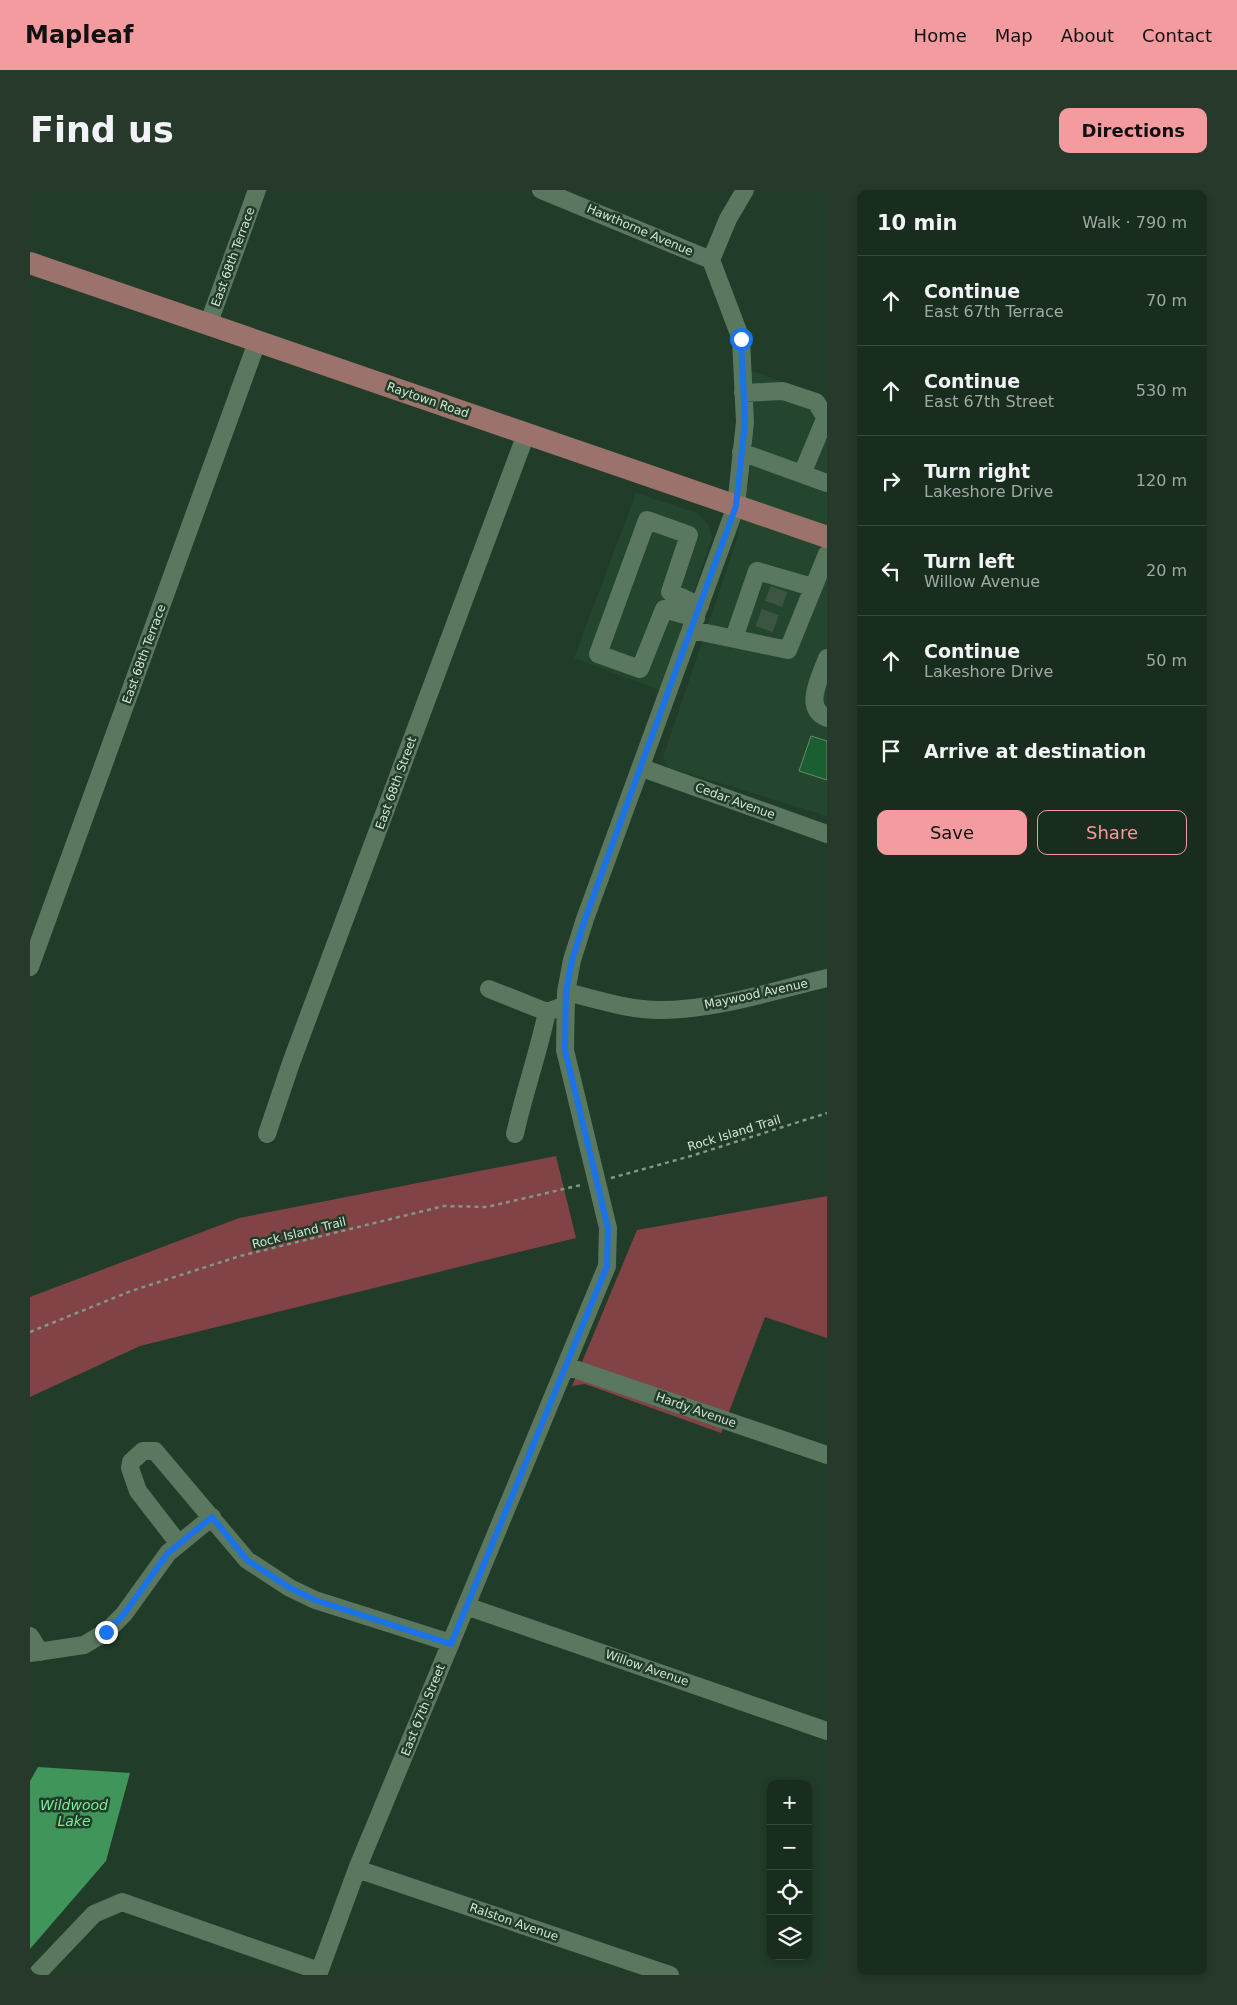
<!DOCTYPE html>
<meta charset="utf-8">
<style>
:root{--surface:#192d1e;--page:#26392b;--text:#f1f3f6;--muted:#9fa8a4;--line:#37493c;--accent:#f49b9f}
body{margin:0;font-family:"DejaVu Sans",sans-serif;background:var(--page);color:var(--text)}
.controls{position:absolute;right:15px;bottom:15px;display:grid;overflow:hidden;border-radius:10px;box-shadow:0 2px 8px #0003}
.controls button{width:45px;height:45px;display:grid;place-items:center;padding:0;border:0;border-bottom:1px solid var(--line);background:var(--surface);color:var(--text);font:25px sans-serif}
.stop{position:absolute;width:15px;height:15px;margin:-11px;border:4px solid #1a73e8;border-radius:50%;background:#fff}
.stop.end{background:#1a73e8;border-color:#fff;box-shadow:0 1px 5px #0008}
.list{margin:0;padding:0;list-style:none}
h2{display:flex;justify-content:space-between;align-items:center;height:65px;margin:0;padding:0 20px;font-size:21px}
h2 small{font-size:16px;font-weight:400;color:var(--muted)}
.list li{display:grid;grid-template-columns:32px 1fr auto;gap:15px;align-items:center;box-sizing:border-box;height:90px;padding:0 20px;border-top:1px solid var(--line)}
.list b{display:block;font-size:19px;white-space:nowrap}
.list p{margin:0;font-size:16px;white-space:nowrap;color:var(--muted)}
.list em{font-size:16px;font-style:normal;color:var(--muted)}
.actions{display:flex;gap:10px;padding:15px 20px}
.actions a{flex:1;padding:11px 0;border:1px solid var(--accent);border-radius:10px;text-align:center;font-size:18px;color:var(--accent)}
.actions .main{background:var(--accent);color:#111}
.icon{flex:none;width:28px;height:28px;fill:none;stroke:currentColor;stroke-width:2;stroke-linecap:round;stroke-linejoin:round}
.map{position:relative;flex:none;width:797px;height:1785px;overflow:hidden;border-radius:10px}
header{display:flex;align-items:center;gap:30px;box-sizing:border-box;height:70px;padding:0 25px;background:var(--accent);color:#111}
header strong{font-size:24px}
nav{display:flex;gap:28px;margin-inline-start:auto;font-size:18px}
.intro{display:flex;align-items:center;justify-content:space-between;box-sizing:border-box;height:120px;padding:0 30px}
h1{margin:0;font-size:35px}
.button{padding:12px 22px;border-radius:10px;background:var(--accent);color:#111;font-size:18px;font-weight:700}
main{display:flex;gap:30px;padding:0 30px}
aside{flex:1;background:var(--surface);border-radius:10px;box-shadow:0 2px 8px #0003}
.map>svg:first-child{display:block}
.built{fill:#24462e}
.green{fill:#824347}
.water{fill:#40965a}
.building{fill:#1b5e32;stroke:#6b8971}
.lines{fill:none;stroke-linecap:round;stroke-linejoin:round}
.minor-tunnel{stroke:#3c5542;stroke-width:18;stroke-dasharray:18 9;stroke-linecap:butt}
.path{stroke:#829786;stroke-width:2.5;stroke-dasharray:4 4;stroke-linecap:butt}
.minor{stroke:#5a7760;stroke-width:18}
.major{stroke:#9b726c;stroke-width:22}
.route{stroke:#1a73e8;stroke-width:6}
.labels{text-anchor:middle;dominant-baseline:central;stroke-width:5;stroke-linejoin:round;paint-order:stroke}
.street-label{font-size:12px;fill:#d3e3d6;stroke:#213c28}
.water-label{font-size:14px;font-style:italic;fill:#7cec9b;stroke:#213c28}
</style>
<header>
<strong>Mapleaf</strong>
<nav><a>Home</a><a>Map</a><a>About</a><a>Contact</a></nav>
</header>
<div class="intro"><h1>Find us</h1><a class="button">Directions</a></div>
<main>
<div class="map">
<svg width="797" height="1785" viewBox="0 0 797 1785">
<rect width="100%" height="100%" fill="#213c28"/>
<!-- built -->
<path class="built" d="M722,181l75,27v418l-159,-49 -5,-10 73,-215 13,-61z
M606,303l61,20 11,11 4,13 -51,154 -87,-33z"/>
<!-- green -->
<path class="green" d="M526,966l20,82 -436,108 -110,51v-100l209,-79z
M797,1006v142l-62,-21 -44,116 -136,-49 -13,2 65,-156z"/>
<!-- water -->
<path class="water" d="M8,1577l92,6 -24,88 -76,88v-168z"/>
<!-- building -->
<path class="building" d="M781,546l16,5v39l-28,-9z"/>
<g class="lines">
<!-- minor-tunnel -->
<path class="minor-tunnel" d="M734,439l15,-40"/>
<!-- path -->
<path class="path" d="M581,988l80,-22 136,-43
M0,1142l101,-41 109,-35 204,-50 43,1 94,-22"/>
<!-- minor -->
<path class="minor" d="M511,0l170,70
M178,135l49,-135
M713,203l40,-2 33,11 11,18
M711,262l86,31
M772,284l23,-55
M666,428l-32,-9 -24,60 -42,-15 49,-134 42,15 -19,57 30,14
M662,440l96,20 39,-96
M704,448l23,-67 55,16
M797,468c-6,18 -25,50 0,60
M612,578l185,66
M0,777l227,-625
M459,799l58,23
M536,802c30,7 62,18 93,18 57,0 113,-19 168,-32
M237,944l24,-71 235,-629
M485,944c9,-41 23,-80 32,-122l19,-7
M536,1176l261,89
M149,1354l-41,-53 -8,-23 1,-6 12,-11h12l92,109 43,28 25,12 136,43
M436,1416l361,125
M0,1446l10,16
M0,1463l54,-8 22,-13 18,-18 44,-61 44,-36
M327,1679l313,106
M6,1785l58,-61 28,-12 197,69
M288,1785l39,-106 250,-603 1,-38 -43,-178 1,-58 6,-32 13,-41 151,-413 9,-84 -4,-83 -30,-79 17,-41 17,-29"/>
<!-- major -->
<path class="major" d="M0,73l797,274"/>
</g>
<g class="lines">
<!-- route -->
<path class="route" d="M76,1442l18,-18 44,-61 44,-36 35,43 43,28 25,12 136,44 156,-378 1,-38 -43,-178 1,-58 6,-32 13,-41 151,-413 9,-84 -4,-83"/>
</g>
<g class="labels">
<!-- street labels -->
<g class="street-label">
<text transform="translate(610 40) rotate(23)">Hawthorne Avenue</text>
<text transform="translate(203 67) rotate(-70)">East 68th Terrace</text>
<text transform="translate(398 210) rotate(19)">Raytown Road</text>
<text transform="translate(114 464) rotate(-70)">East 68th Terrace</text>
<text transform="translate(366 593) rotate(-70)">East 68th Street</text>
<text transform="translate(705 611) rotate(20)">Cedar Avenue</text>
<text transform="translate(726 804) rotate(-12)">Maywood Avenue</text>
<text transform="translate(704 943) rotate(-17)">Rock Island Trail</text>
<text transform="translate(269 1043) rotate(-14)">Rock Island Trail</text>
<text transform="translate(666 1220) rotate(19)">Hardy Avenue</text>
<text transform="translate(617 1478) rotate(19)">Willow Avenue</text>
<text transform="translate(393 1520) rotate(-68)">East 67th Street</text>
<text transform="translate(484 1732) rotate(19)">Ralston Avenue</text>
</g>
<!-- water labels -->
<g class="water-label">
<text x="44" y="1615">Wildwood<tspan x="44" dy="16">Lake</tspan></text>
</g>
</g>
</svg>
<div class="controls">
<button>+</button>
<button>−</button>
<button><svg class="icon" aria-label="locate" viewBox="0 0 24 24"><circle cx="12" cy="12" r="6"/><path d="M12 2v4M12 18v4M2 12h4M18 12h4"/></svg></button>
<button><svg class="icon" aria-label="layers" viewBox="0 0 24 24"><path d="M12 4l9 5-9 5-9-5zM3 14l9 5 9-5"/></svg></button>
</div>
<div class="stop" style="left:711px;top:149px"></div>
<div class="stop end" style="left:76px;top:1442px"></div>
</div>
<aside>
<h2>10 min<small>Walk · 790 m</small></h2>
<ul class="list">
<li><svg class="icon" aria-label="ahead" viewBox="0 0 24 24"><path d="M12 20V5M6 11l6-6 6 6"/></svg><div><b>Continue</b><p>East 67th Terrace</p></div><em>70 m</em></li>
<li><svg class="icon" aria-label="ahead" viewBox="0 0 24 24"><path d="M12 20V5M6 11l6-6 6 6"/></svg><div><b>Continue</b><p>East 67th Street</p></div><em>530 m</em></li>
<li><svg class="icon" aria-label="right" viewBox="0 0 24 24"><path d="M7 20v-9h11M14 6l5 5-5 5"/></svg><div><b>Turn right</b><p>Lakeshore Drive</p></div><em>120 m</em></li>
<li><svg class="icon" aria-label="left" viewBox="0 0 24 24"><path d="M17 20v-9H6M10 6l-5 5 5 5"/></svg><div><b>Turn left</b><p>Willow Avenue</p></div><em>20 m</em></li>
<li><svg class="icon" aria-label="ahead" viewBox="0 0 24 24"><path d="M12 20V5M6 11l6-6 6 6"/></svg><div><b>Continue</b><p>Lakeshore Drive</p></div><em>50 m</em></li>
<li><svg class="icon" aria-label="arrive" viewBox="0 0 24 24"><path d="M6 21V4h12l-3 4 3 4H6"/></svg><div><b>Arrive at destination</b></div></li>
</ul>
<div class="actions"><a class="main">Save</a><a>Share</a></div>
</aside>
</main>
